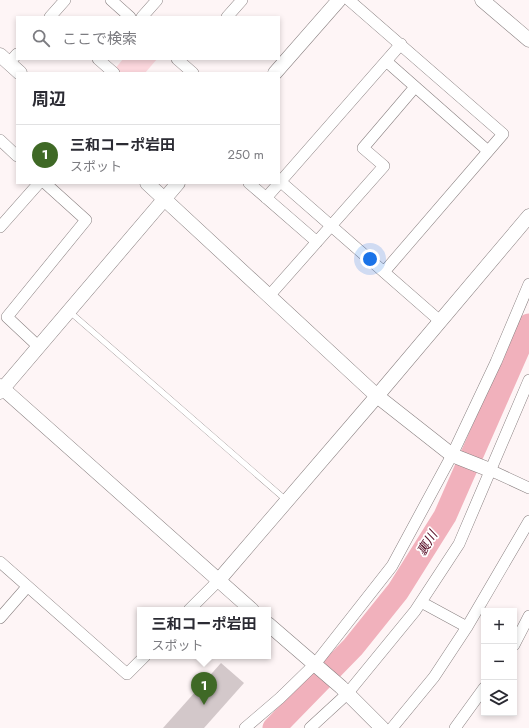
<!DOCTYPE html>
<html lang="ja">
<meta charset="utf-8">
<style>
:root{--surface:#fff;--page:#f7f7f7;--text:#2b2b33;--muted:#7c7c81;--line:#e1e1e2;--accent:#3f6926}
body{margin:0;font-family:Jost,"Noto Sans JP",sans-serif;background:var(--page);color:var(--text)}
.controls{position:absolute;right:12px;bottom:12px;display:grid;overflow:hidden;border-radius:0px;box-shadow:0 2px 6px #0003}
.controls button{width:36px;height:36px;display:grid;place-items:center;padding:0;border:0;border-bottom:1px solid var(--line);background:var(--surface);color:var(--text);font:20px sans-serif}
.you{position:absolute;left:370px;top:259px;width:14px;height:14px;margin:-10px;border:3px solid #fff;border-radius:50%;background:#1a73e8;box-shadow:0 0 0 6px #1a73e833}
.badge{display:grid;place-items:center;width:26px;height:26px;border-radius:50%;background:var(--accent);color:#fff;font-size:13px;font-weight:700}
.pin{position:absolute;translate:-50% -33px;filter:drop-shadow(0 1px 2px #0008)}
.pin::after{content:'';position:absolute;top:21px;width:14px;height:12px;background:inherit;clip-path:polygon(0 0,100% 0,50% 100%)}
.popup{position:absolute;left:137px;top:607px;width:134px;height:52px;box-sizing:border-box;display:grid;place-content:center;border-radius:0px;background:var(--surface);filter:drop-shadow(0 1px 3px #0005);font-size:13px;white-space:nowrap;color:var(--muted)}
.popup b{font-size:15px;color:var(--text)}
.popup::after{content:'';position:absolute;left:50%;top:100%;margin-left:-8px;border:8px solid transparent;border-top-color:var(--surface)}
.list{margin:0;padding:0;list-style:none}
h2{display:flex;justify-content:space-between;align-items:center;height:52px;margin:0;padding:0 16px;font-size:17px}
h2 small{font-size:13px;font-weight:400;color:var(--muted)}
.list li{display:grid;grid-template-columns:26px 1fr auto;gap:12px;align-items:center;box-sizing:border-box;height:60px;padding:0 16px;border-top:1px solid var(--line)}
.list b{display:block;font-size:15px;white-space:nowrap}
.list p{margin:0;font-size:13px;white-space:nowrap;color:var(--muted)}
.list em{font-size:13px;font-style:normal;color:var(--muted)}
.icon{flex:none;width:22px;height:22px;fill:none;stroke:currentColor;stroke-width:2;stroke-linecap:round;stroke-linejoin:round}
.map{position:relative;flex:none;width:529px;height:728px;overflow:hidden}
.search{position:absolute;background:var(--surface);box-shadow:0 2px 6px #0003;left:16px;top:16px;width:264px;height:44px;display:flex;align-items:center;gap:10px;box-sizing:border-box;padding:0 14px;border-radius:0px;color:var(--muted);font-size:15px}
.panel{position:absolute;background:var(--surface);box-shadow:0 2px 6px #0003;left:16px;top:72px;width:264px;height:112px;border-radius:0px}
.map>svg:first-child{display:block}
.green{fill:#fdd8de}
.lines{fill:none;stroke-linecap:round;stroke-linejoin:round}
.river{stroke:#f1b1bc;stroke-width:23}
.building{fill:#d3c8ca}
.service-casing{stroke:#898081;stroke-width:6}
.minor-casing{stroke:#898081;stroke-width:12}
.tertiary-casing{stroke:#898081;stroke-width:15}
.service{stroke:#fff;stroke-width:5.5}
.minor{stroke:#fff;stroke-width:11}
.tertiary{stroke:#fff;stroke-width:14}
.labels{text-anchor:middle;dominant-baseline:central;stroke-width:3.5;stroke-linejoin:round;paint-order:stroke}
.water-label{font-size:13px;font-style:italic;fill:#560b24;stroke:#fff}
</style>
<div class="map">
<svg width="529" height="728" viewBox="0 0 529 728">
<rect width="100%" height="100%" fill="#fef5f6"/>
<!-- green -->
<path class="green" d="M123,59h34l-12,14h-27l-4,-3z"/>
<g class="lines">
<!-- river -->
<path class="river" d="M274,728l79,-81 45,-56 47,-75 84,-191"/>
</g>
<!-- building -->
<path class="building" d="M221,663l23,20 -40,45h-41z"/>
<g class="lines">
<!-- service casing -->
<g class="service-casing">
<path id="service" d="M70,312l216,188"/>
</g>
<!-- minor casing -->
<g class="minor-casing">
<path id="minor" d="M111,0l19,17
M349,0l154,134 -119,138
M50,17l15,-17
M142,17l15,-17
M227,17l15,-17
M98,59l16,14
M177,59l16,14
M386,61l102,90
M9,63l8,-9
M0,140l17,16
M281,182l159,139
M249,183l68,59
M266,198l135,-154
M0,227l39,-44
M269,296l115,-130 -21,-18 52,-61
M39,347l-32,-30 79,-97 -41,-37
M490,470l39,18
M0,562l127,112 18,-18
M421,602l46,25
M189,610l29,-29
M0,618l27,-31
M514,645l15,-29
M245,728l35,-30 35,-34 77,-98 60,-111 44,-93 33,-78
M310,728l37,-34 68,-83 44,-67 70,-164
M392,728l42,-51 33,-50 62,-106
M455,728l29,-40"/>
</g>
<!-- tertiary casing -->
<g class="tertiary-casing">
<path id="tertiary" d="M482,0l47,40
M0,55l20,18
M275,73l64,-73
M147,183l230,213 75,59 38,15
M0,386l252,224
M0,392l178,-209
M218,581l159,-185 152,-180
M268,624l73,63 41,41"/>
</g>
<!-- service -->
<use href="#service" class="service"/>
<!-- minor -->
<use href="#minor" class="minor"/>
<!-- tertiary -->
<use href="#tertiary" class="tertiary"/>
</g>
<g class="labels">
<!-- water labels -->
<g class="water-label">
<text transform="translate(427 543) rotate(-58)">裏川</text>
</g>
</g>
</svg>
<div class="controls">
<button>+</button>
<button>−</button>
<button><svg class="icon" aria-label="layers" viewBox="0 0 24 24"><path d="M12 4l9 5-9 5-9-5zM3 14l9 5 9-5"/></svg></button>
</div>
<div class="you"></div>
<div class="pin badge" style="left:204px;top:705px">1</div>
<div class="popup"><b>三和コーポ岩田</b>スポット</div>
<div class="search"><svg class="icon" aria-label="search" viewBox="0 0 24 24"><circle cx="10" cy="10" r="6"/><path d="M15 15l6 6"/></svg>ここで検索</div>
<section class="panel">
<h2>周辺<small></small></h2>
<ul class="list">
<li><span class="badge">1</span><div><b>三和コーポ岩田</b><p>スポット</p></div><em>250 m</em></li>
</ul>
</section>
</div>
